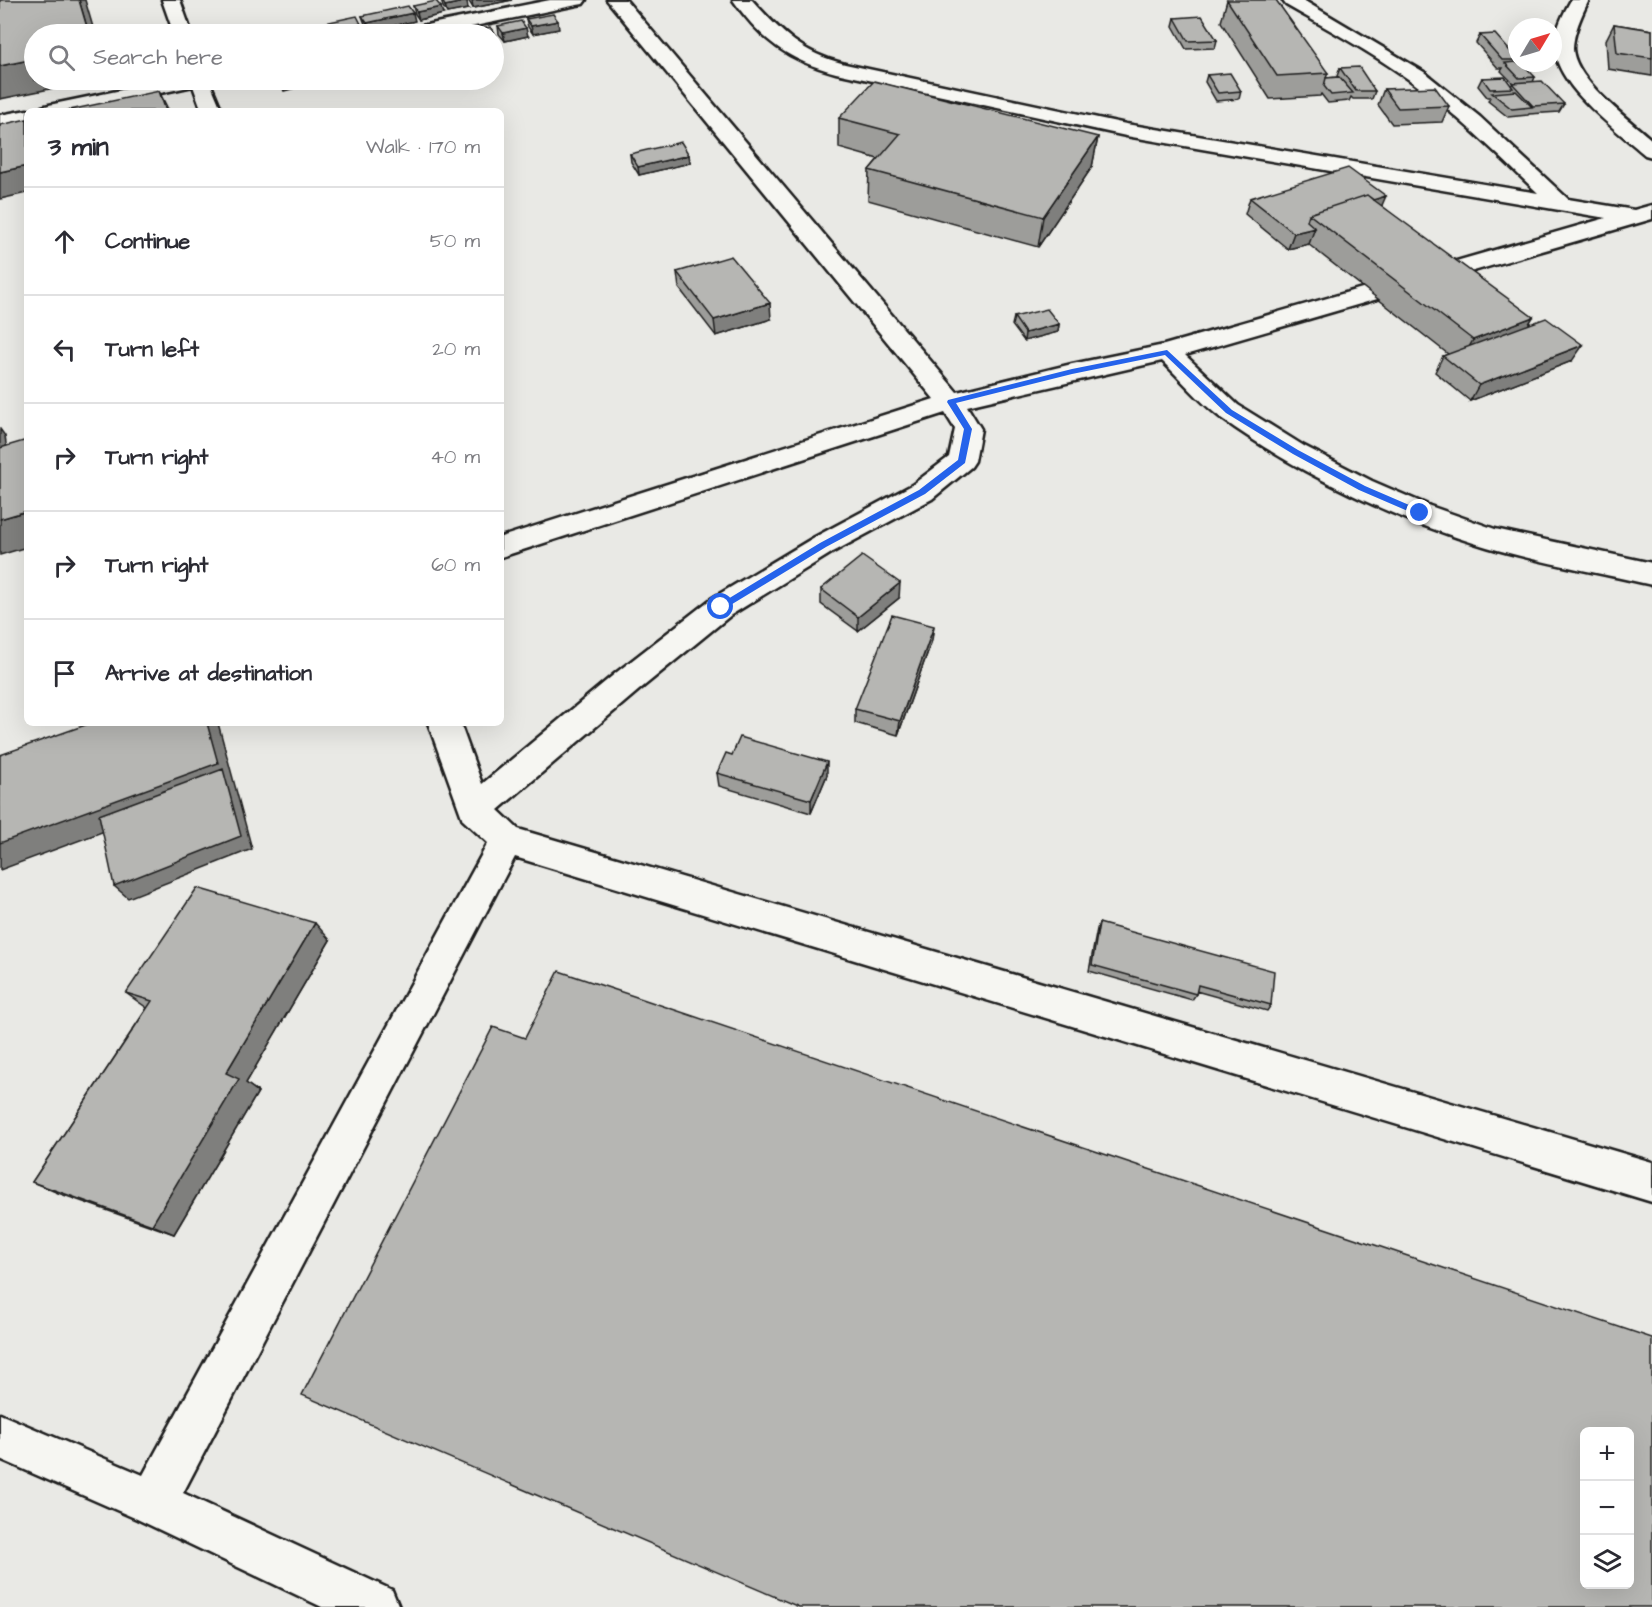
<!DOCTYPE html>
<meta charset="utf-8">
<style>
:root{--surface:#fff;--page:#f2f2f3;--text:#2b2b33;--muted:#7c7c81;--line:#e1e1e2}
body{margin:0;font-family:"Architects Daughter",sans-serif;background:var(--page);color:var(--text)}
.controls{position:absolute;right:18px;bottom:18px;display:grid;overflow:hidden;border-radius:9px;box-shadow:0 6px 24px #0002}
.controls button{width:54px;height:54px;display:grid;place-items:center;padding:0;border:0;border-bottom:2px solid var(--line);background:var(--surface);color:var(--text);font:30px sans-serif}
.compass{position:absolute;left:1508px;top:18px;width:54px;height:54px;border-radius:50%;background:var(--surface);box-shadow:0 6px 24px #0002;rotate:52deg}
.stop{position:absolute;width:18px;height:18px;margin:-14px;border:4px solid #2563eb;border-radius:50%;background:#fff}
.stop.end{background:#2563eb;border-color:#fff;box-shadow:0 2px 6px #0008}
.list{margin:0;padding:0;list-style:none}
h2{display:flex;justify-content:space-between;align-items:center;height:78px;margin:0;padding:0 24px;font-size:26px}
h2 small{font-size:20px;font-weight:400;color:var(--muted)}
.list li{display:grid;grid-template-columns:39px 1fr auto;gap:18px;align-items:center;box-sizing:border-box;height:108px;padding:0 24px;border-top:2px solid var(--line)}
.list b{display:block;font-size:22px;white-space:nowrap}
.list em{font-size:20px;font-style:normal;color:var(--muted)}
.icon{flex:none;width:33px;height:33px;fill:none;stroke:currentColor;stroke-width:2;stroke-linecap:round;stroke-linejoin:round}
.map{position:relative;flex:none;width:1652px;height:1607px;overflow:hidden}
.search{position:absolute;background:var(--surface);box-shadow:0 6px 24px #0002;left:24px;top:24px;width:480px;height:66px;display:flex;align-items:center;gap:15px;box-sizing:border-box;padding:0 21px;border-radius:33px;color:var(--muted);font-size:22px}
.panel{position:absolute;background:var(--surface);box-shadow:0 6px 24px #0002;left:24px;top:108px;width:480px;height:618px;border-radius:9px}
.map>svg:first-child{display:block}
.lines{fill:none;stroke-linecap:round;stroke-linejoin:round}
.minor-casing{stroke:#1c1c1c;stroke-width:5}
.minor{fill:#f6f6f2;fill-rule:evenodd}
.wall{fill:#9d9d9a;stroke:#1c1c1c;stroke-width:1.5}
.shaded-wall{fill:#7f7f7d;stroke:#1c1c1c;stroke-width:1.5}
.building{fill:#b6b6b3;stroke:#1c1c1c;stroke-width:1.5;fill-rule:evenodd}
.route{fill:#2563eb}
</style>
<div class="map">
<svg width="1652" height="1607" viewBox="0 0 1652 1607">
<rect width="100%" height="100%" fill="#e9e9e5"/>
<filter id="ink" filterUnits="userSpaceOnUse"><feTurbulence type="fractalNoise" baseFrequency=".0167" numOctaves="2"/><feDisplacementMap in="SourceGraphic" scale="12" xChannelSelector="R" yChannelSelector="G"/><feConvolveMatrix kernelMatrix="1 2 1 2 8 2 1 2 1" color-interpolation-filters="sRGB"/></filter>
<g filter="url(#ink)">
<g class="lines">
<!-- minor casing -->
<g class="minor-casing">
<path id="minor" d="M162,0h18l12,34h-18z
M550,0h36l-3,4 -6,1 -141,29h-34l2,-4 7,-2z
M607,0h19l331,392 115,-28 92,-19 442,-127 -480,-82 -290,-63c-47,-12 -75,-33 -103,-73h19c29,32 49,53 93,64l281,60 412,69c-41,-39 -81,-79 -127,-112 -40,-29 -83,-52 -125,-76l-3,-4 20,-1 121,72 56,45 88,82 66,11 18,-5v14l-467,136 53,50 66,41 68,35 58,25 65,23 157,34v22c-55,-13 -111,-22 -165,-38 -89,-26 -190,-74 -266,-129 -21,-16 -40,-39 -59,-57l-195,45 14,23 -6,32 -4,6 -39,32 -99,53 -102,63 -92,75 -141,120 20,19 1134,333v40l-1137,-345 -332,636 209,97 7,17h-77l-185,-88 -137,-60v-45l143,61 345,-632 -25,-23 -35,-97h32l22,61 135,-112 94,-73 102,-61 99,-53 37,-28 6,-28 -10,-16 -444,144v-20l433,-138z
M1571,0h18c-7,14 -16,33 -16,49 2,32 57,71 79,91v17l-7,-2c-28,-25 -84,-65 -90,-103 -3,-16 8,-38 16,-52z
M170,80h39l13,31h-20l-9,-25 -116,25h-38l3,-4 7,-2z
M27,110l4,1h-4v11l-27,5v-12z"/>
</g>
<!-- minor -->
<use href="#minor" class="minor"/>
</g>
<!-- wall -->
<path class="wall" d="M441,0l27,9 -21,4 -4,-6z
M468,0h44l-39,8z
M1227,0l101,73 -2,5 12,-1 -1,-1 3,-8 35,23 -3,8h-19l-2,-2 -2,4 -21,2 -7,-9 -1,2 -50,3 -49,-77z
M413,6l30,8 -24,6 -4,-6z
M362,16l53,5 -45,10 -5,-7z
M1175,18l42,22 -2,8 -29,1 -13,-23z
M526,19l33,10 -26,5 -5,-7z
M1614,24l38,6v46l-44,-7 -2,-29z
M498,26l30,10 -23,5 -6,-7z
M1480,35l37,24v3l18,15 -2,5 31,22 -5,8 -30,2 -1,1 -20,2 -20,-16 2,-4h-3l-9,-11 4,-8 29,8 2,-3 -12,-12 2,-3h-5l-22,-25z
M1207,75l34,16 -2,8 -23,2 -11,-19z
M1384,89l65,17 -7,16 -50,2 -14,-19z
M839,118l259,19 -6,30 -54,80 -170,-47 1,-30 9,-11 -39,-11z
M630,154l59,1 1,8 -51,12 -8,-13z
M1250,198l132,8 190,155 -102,40 -35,-29 8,-16 5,-2 -140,-110 -20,5 -43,-35z
M677,272l94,47 -55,17 -37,-48z
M1014,317l45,7 -1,8 -34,9 -12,-16z
M821,589l78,9 -41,33 -37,-27z
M932,640l-34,95 -43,-12v-14z
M732,755l95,20 -16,38 -92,-27 -2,-13z
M1099,923l172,82 -4,6 -71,-20v3l-4,6 -103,-29 8,-42z
M330,940l-84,143 12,9 -84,142 -116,-41 -26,-11 115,-174 -21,-15z"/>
<!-- shaded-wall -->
<path class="shaded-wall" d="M79,0h6l10,34h-6z
M474,0h38l-39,8 -1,-7z
M467,1l1,8 -21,4 -2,-7z
M441,7l2,7 -24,6 -2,-8z
M413,13l2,8 -45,10 -3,-8z
M558,21l1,8 -26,5 -2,-8z
M361,24l2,8 -12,2h-26l-1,-3z
M526,28l2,8 -23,5 -2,-8z
M496,35l1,8 -3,1v-8z
M34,59v21h60l-94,19v-33z
M295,80h9l2,5 -22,6 -3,-8z
M310,80h16l-15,3z
M159,91l10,20h-3z
M1098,137l-6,30 -54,80 5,-30z
M689,155l1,8 -51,12 -1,-8z
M27,166v27l-27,6v-27z
M1386,196l-7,16 -64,7z
M1315,228l-6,16 -21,5 6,-16z
M770,303l1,16 -55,17 -2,-16z
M1533,317l-14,24 -59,22 13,-23z
M1059,324l-1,8 -34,9 1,-8z
M1583,345l-11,16 -102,40 9,-16z
M0,429l5,7 6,45 -11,-14z
M27,511v36l-27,8v-36z
M900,583l-1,15 -41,33v-14z
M934,626l-2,14 -34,95 2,-14z
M207,723h11l34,126 -124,49 -14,-12 114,-101 -228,85v-52z
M827,762v13l-16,38v-13z
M315,923l15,17 -84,143 12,9 -84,142 -22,-9 74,-152z"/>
<!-- building -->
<path class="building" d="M0,0h79l10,34h-55v25l-34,7z
M442,0h24l1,1 -22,5z
M1227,0h49l52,73 -51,3z
M436,1l5,6 -24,5 -4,-6z
M408,6l5,7 -46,10 -5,-7z
M553,14l5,7 -27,5 -5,-7z
M357,16l4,8 -37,7 -4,-7z
M1202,16l15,24 -29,1 -13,-23z
M521,21l5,7 -23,5 -5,-7z
M1614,24l38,6v28l-35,-5z
M490,27l6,8 -29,-1 -2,-1z
M1495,34l22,25v1h-15l-22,-25z
M1517,62v1h5l13,14 -16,1 -14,-15z
M1359,67l16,24h-19l-16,-23z
M1230,73l11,18 -23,2 -11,-18z
M1339,77l14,16 -22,2 -7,-9 2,-8z
M1505,77l8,11 -23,1 -8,-11z
M279,80h16l-14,3z
M874,81l224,56 -55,80 -174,-47 31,-36 -61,-16z
M1542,81l22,23 -31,2 -21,-23z
M1435,87l14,19 -51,2 -14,-19z
M159,91l7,20h-101z
M1516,91l16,16 -20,2 -20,-16z
M27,119v47l-27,6v-47z
M681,142l8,13 -51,12 -8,-13z
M1348,168l38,28 -13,4 -6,-5 -58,19 -2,7 8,7 -21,5 -44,-35z
M1367,195l166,122 -60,23 -164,-126z
M731,256l39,47 -56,17 -37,-48z
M1047,309l12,15 -34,9 -11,-16z
M1546,318l37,27 -104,40 -36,-29z
M27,440v71l-27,8v-71z
M862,556l38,27 -42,34 -37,-28z
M892,615l42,11 -34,95 -45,-12z
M91,723h116l11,40 -218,80v-88z
M740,737l87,25 -16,38 -94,-27 9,-20 6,2z
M223,769l18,67 -127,50 -15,-71z
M197,888l118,35 -89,150 13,6 -87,146 -120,-43 120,-181 -26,-8z
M1099,923l175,48 -3,34 -73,-20 -2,9 -104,-29z
M559,971l1093,367v269h-853l-497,-212 191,-368 32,11zM1584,1431h45v153h-45z"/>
</g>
<!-- route -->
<path class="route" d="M1167,350l65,60 66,40 67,36 58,25v4h-6l-58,-25 -66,-36 -67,-41 -61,-58 -93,19 -116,29 16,26 -7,34 -40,31 -99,53 -102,62h-6v-4l102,-62 99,-53 39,-30 6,-31 -17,-27 1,-2 124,-31z"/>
</svg>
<div class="controls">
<button>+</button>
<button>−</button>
<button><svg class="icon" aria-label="layers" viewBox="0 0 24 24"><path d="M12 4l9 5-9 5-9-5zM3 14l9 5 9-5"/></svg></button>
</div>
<svg class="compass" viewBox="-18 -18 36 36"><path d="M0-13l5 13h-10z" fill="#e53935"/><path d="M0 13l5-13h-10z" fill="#7c7c81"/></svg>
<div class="stop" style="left:721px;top:607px"></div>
<div class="stop end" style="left:1420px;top:513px"></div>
<div class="search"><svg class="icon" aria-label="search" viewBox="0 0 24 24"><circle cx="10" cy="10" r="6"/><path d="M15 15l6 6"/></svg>Search here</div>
<section class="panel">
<h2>3 min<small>Walk · 170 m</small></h2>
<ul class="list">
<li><svg class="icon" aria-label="ahead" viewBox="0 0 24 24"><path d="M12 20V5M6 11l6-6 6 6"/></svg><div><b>Continue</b></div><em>50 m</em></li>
<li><svg class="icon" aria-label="left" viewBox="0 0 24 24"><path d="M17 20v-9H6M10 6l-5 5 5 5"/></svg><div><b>Turn left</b></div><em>20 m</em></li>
<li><svg class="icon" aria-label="right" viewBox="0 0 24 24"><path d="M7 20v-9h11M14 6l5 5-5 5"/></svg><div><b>Turn right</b></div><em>40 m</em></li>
<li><svg class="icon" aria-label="right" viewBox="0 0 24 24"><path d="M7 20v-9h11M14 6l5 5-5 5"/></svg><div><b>Turn right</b></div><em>60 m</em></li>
<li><svg class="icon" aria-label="arrive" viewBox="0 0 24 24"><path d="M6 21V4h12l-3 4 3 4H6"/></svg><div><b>Arrive at destination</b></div></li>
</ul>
</section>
</div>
